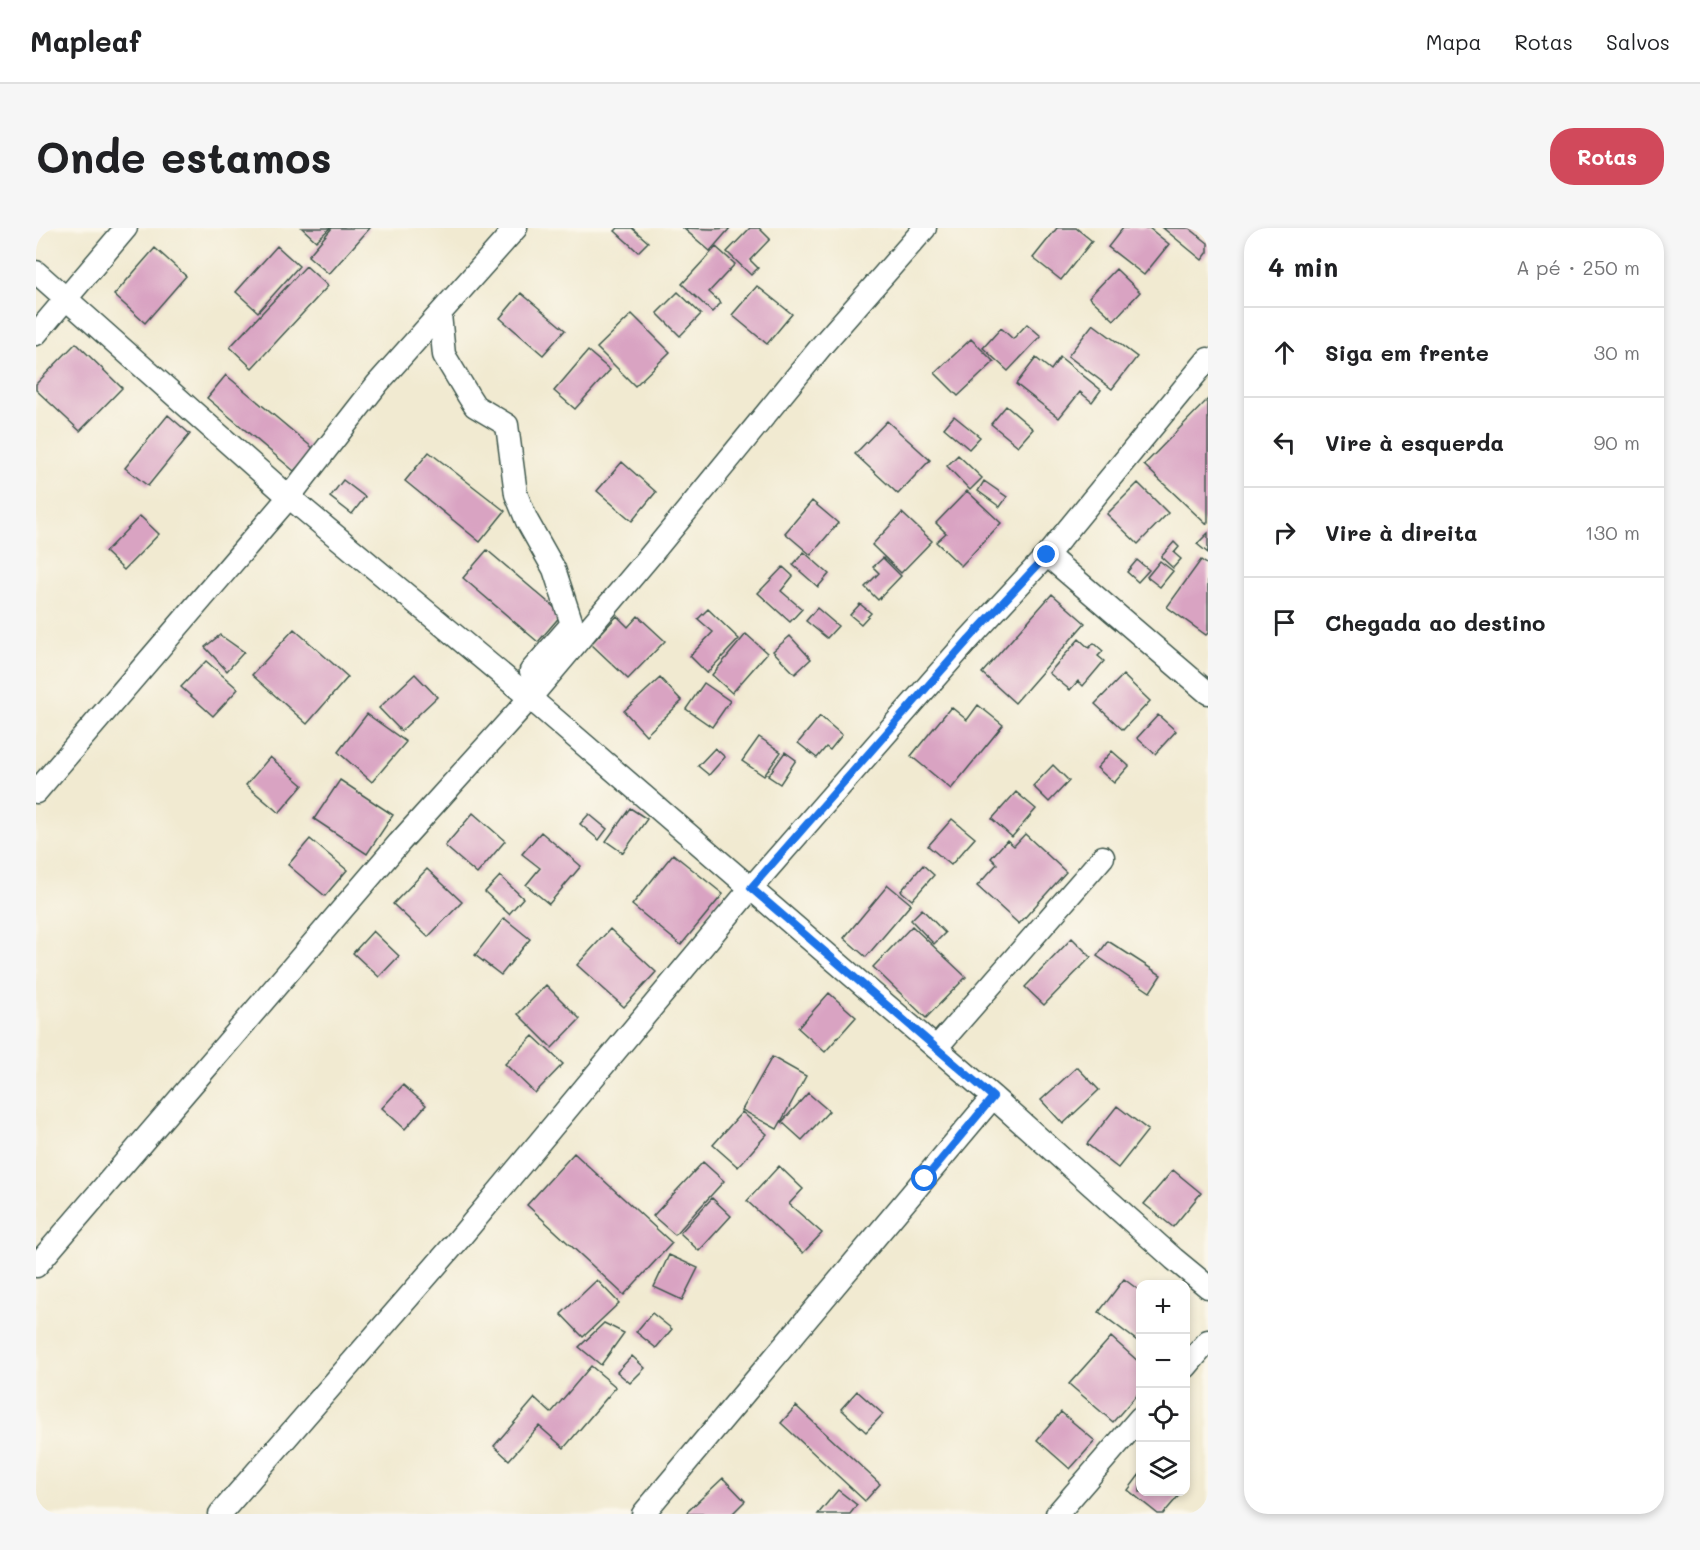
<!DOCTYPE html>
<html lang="pt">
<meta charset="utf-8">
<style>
:root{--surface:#fff;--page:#f6f6f6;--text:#202124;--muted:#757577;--line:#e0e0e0;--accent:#d1495b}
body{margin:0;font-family:Mali,sans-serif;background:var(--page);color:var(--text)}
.controls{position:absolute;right:18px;bottom:18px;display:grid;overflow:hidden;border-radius:12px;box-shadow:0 3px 9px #0003}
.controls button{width:54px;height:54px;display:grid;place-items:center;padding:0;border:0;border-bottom:2px solid var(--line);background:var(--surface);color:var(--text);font:30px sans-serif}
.stop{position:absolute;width:18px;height:18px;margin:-14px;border:4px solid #1a73e8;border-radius:50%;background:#fff}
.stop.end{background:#1a73e8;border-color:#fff;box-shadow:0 2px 6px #0008}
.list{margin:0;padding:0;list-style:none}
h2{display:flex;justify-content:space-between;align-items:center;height:78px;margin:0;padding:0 24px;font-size:26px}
h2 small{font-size:20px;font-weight:400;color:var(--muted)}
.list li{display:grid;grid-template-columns:39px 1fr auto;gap:18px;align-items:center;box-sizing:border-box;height:90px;padding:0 24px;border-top:2px solid var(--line)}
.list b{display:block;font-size:22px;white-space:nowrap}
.list em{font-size:20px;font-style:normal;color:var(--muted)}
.icon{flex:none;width:33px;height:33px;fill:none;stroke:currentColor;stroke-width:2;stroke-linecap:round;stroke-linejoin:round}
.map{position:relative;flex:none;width:1172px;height:1286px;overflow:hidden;border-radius:24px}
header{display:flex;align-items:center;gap:36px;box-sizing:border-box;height:84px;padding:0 30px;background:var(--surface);border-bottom:2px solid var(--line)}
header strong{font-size:28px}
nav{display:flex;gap:33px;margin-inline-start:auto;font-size:21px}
.intro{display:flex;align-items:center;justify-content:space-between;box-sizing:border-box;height:144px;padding:0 36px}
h1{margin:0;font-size:42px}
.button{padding:15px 27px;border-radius:24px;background:var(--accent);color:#fff;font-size:21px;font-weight:700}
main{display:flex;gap:36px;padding:0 36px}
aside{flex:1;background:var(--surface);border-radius:24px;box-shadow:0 3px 9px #0003}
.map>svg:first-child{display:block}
.building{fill:#d9a3c2}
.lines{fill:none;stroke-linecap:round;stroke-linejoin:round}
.street-casing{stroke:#3e574c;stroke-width:25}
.street{stroke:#fff;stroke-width:22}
.route{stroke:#1a73e8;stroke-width:8}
</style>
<header>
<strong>Mapleaf</strong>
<nav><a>Mapa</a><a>Rotas</a><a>Salvos</a></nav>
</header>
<div class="intro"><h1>Onde estamos</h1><a class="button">Rotas</a></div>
<main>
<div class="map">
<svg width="1172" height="1286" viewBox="0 0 1172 1286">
<rect width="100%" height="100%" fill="#fbf7ec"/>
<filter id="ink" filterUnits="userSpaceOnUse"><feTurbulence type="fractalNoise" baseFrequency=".0167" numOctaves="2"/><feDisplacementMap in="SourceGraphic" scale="12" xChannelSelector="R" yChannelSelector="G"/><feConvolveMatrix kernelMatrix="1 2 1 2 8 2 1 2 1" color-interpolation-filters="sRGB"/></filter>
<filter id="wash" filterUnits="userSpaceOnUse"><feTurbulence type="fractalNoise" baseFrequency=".008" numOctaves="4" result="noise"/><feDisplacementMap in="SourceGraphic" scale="24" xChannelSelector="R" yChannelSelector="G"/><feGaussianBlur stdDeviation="1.35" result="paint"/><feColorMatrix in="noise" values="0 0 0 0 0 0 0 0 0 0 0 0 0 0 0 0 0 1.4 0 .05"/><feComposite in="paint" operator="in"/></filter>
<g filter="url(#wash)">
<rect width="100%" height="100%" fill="#f1ead1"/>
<g id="blocks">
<!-- building -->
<path class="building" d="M266,0h28l-14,13z
M296,0h38l-41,46 -21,-18z
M582,0h14l16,14 -10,10 -23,-21z
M647,0l29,1 18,-1 -20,23z
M714,0h9l11,11 -20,21 8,8 -7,7 -24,-23z
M1021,0h19l16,13 -31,39 -28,-22z
M1087,0h26l20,16 -25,31 -36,-28z
M1127,0h26l19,15v9l-6,8z
M241,18l22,20 -41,46 -22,-20z
M680,19l19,17 -26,28 12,11 -9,9 -30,-28z
M119,20l31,28 -41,47 -31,-28z
M270,38l22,20 -76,82 -22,-21z
M1080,41l24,23 -26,28 -25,-23z
M721,58l35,28 -25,30 -35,-29z
M642,64l23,22 -21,22 -23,-23z
M485,65l44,37 -22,25 -43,-37z
M596,86l38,38 -35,34 -38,-38z
M991,96l14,12 -33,35 -25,-23 18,-20 12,11z
M1057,96l44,33 -25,32 -44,-33z
M935,111l23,23 -36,34 -23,-23z
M40,115l46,45 -42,43 -44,-41v-6z
M552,123l22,19 -35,39 -21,-18z
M1024,129l41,33 -9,12 -12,-10 -21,26 -43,-34 20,-26 15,12z
M190,147l88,74 -20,22 -87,-73z
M1172,171v123l-2,2 -62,-59z
M970,178l27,23 -15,17 -27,-22z
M132,187l22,19 -42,52 -23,-18z
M918,188l26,21 -11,12 -25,-21z
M851,193l43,39 -32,34 -43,-40z
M393,224l76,59 -25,31 -75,-61z
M922,227l24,23 -12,12 -23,-24z
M586,234l34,30 -24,29 -35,-30z
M307,252l22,17 -13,17 -22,-17z
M948,253l23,16 -7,10 -22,-16z
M1102,255l30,30 -30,31 -31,-30z
M931,263l34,32 -40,43 -25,-24 10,-9 -10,-10z
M776,273l26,22 -27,32 -26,-22z
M866,285l30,28 -31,32 -29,-28z
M104,288l19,18 -35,36 -19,-18z
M1172,305v20l-11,-9z
M1138,314l5,5 -5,6 7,6 -8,9 -12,-11z
M451,322l75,64 -24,28 -75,-64z
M768,324l25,22 -11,13 -25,-22z
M847,330l18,18 -23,24 -13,-13 14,-14 -6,-6z
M1101,332l12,10 -11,12 -11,-10z
M1165,332l7,5v68l-2,2 -39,-28z
M1124,333l13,10 -13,16 -13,-10z
M747,339l10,9 -12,15 21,18 -12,13 -32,-29z
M1016,366l33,29 -70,80 -33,-30z
M824,376l11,9 -10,11 -11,-9z
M781,380l21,18 -11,12 -21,-17z
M672,381l31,30 -32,34 -17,-17 23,-24 -15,-13z
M581,388l11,11 10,-11 27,25 -37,38 -37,-35z
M258,401l54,48 -41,47 -55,-49z
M710,406l21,19 -35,40 -20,-18z
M184,407l24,17 -17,19 -22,-24z
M754,408l21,23 -16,15 -22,-23z
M1043,411l10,9 5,-5 9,8 -5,5 6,5 -21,25 -5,-5 -8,9 -21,-17z
M170,433l32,28 -25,27 -32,-29z
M379,446l22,23 -36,34 -22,-23z
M1087,447l27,26 -27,29 -28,-26z
M624,450l22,23 -36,34 -22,-24z
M668,455l26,18 -18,26 -26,-18z
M942,477l25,20 -52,64 -40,-33 40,-49 16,13z
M331,486l39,28 -34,40 -34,-30z
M1122,487l18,16 -21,23 -18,-16z
M784,488l22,19 -12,15 -4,-3 -9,11 -19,-15z
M723,509l22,15 -17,24 -22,-15z
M679,520l10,9 -16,18 -11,-9z
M1076,523l17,15 -15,17 -17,-15z
M749,524l11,8 -16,24 -12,-8z
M234,529l33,28 -24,28 -33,-28z
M1017,537l16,16 -20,21 -16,-16z
M304,552l53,35 -26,39 -53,-35z
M980,564l20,17 -24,28 -20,-18z
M594,580l17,11 -24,34 -17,-12z
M437,585l32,28 -28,33 -32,-28z
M553,586l18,15 -8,11 -19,-16z
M916,591l23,19 -24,27 -23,-19z
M505,604l40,34 -32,38 -23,-19 14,-17 -18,-14z
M989,606l41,38 -47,52 -42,-38 20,-22 -6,-6 16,-18 7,6z
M274,611l37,31 -22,26 -37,-31z
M637,626l50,40 -42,51 -49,-40z
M887,637l11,10 -22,25 -11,-9z
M391,641l35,33 -34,35 -35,-33z
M464,648l23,22 -14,16 -24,-22z
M852,657l23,19 -45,53 -22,-19z
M886,681l23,24 -11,11 -23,-24z
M468,690l26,21 -29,36 -26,-20z
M876,698l54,51 -40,41 -53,-51z
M574,701l46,43 -32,35 -47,-42z
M337,703l26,25 -20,21 -26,-24z
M1036,710l19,19 -47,48 -19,-18z
M1072,713l53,34 -11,17 -53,-36z
M510,757l34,34 -28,29 -34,-34z
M793,765l27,24 -31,35 -27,-24z
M497,808l30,28 -28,29 -30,-29z
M736,829l34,19 -29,53 -35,-19z
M1041,839l22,23 -36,34 -22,-24z
M367,857l23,20 -21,24 -23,-21z
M772,865l21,18 -27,29 -20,-18z
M1081,878l31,24 -30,38 -31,-24z
M706,884l25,22 -29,33 -25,-22z
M538,925l98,90 -48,52 -97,-90z
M667,934l21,19 -49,54 -22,-19z
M743,938l24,23 -14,15 33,29 -19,20 -56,-52z
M1137,942l28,23 -28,34 -29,-23z
M676,970l19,18 -32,35 -19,-18z
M633,1027l29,13 -16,32 -28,-13z
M1088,1051l16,12v52l-41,-31z
M561,1052l22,23 -36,34 -22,-23z
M616,1085l20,16 -16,19 -20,-16z
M568,1095l20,10 -23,32 -22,-18z
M1075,1109l29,26v28l-27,31 -44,-38z
M596,1128l13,12 -15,15 -13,-11z
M555,1138l25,21 -52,61 -25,-22 -30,34 -15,-14 41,-48 16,15z
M821,1163l26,23 -17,18 -25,-23z
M760,1178l84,78 -15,17 -84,-78z
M1025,1184l34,29 -25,28 -33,-29z
M1104,1246v18h42l-19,22h-5l-30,-24z
M687,1250l22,23 -13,13h-44l-1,-2z
M802,1262l19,15 -7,9h-32z"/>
</g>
</g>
<g filter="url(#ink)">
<use href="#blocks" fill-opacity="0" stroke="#3e574c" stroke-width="1.5"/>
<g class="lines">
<!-- street casing -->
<g class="street-casing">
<path id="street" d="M0,44l253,225 241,201 463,399 181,162 34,28
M404,86l4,41 24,40 7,11 32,19 9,69 11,27 27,48 18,55 -41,47 8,16
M0,106l90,-106
M1011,327l161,138
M0,564l253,-295 89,-114 138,-155
M900,820l167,-191
M0,1038l363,-423 131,-145 119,-141 175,-214 101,-115
M1150,1139l22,-26
M184,1286l239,-275 292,-351 218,-249 78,-84 161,-196
M607,1286l350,-417
M1021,1286l83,-96"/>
</g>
<!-- street -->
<use href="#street" class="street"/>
</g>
</g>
<g class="lines" filter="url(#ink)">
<!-- route -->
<path class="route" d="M889,951l68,-82 -242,-209 218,-249 78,-84"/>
</g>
</svg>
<div class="controls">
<button>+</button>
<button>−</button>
<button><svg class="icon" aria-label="locate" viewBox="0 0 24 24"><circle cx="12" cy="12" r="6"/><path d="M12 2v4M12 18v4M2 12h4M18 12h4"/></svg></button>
<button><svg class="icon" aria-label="layers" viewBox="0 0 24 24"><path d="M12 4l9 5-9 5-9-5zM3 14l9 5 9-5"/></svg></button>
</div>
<div class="stop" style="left:889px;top:951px"></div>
<div class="stop end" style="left:1011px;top:327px"></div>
</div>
<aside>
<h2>4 min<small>A pé · 250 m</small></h2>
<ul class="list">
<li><svg class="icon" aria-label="ahead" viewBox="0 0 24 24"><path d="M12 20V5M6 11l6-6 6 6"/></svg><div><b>Siga em frente</b></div><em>30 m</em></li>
<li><svg class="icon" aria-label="left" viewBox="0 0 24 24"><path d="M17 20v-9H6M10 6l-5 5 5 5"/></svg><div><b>Vire à esquerda</b></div><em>90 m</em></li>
<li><svg class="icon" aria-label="right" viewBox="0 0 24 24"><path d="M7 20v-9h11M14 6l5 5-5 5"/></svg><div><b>Vire à direita</b></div><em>130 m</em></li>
<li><svg class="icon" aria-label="arrive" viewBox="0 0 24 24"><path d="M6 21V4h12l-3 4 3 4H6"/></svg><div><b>Chegada ao destino</b></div></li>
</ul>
</aside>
</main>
